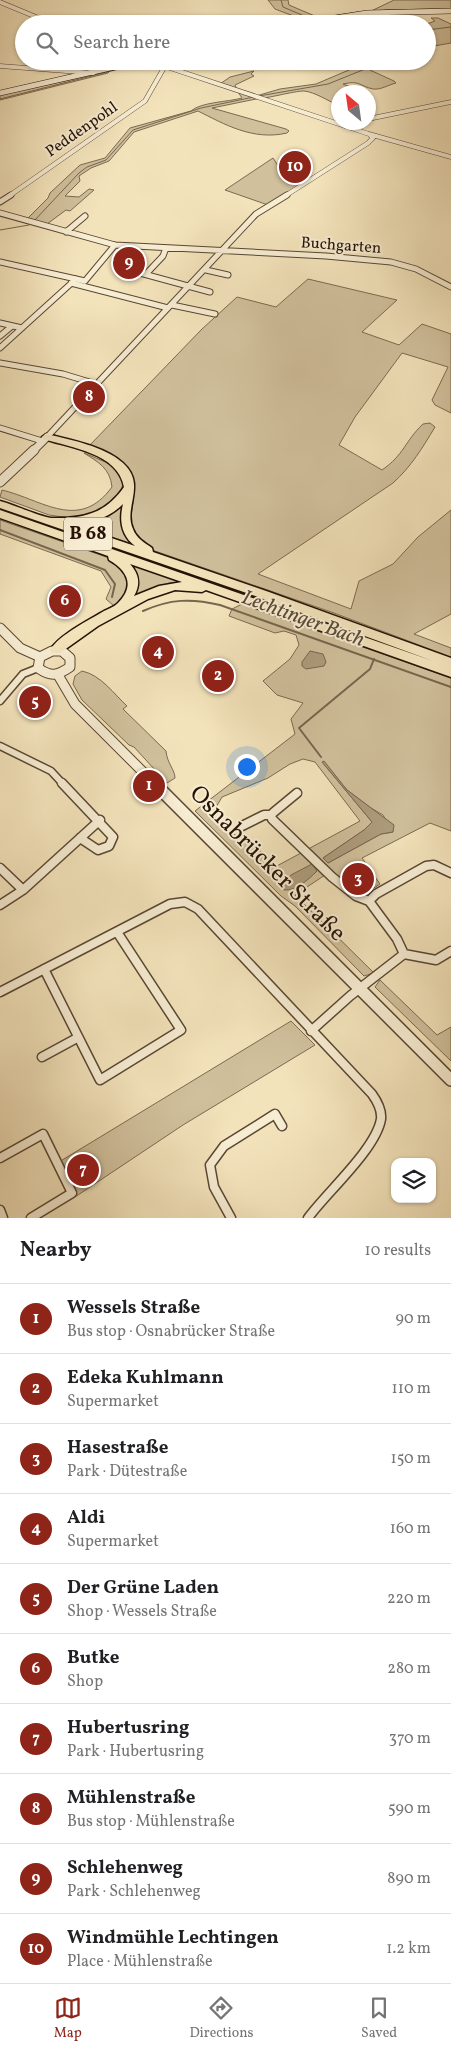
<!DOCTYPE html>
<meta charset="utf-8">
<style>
:root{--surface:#fff;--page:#f6f6f6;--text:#202124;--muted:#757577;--line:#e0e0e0;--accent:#8f2418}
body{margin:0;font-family:Vollkorn,serif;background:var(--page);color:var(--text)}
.controls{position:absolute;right:15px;bottom:15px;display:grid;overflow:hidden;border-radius:10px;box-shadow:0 1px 4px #0004}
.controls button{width:45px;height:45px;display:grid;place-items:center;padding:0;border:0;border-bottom:1px solid var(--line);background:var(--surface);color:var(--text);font:25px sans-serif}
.compass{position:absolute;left:331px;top:85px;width:45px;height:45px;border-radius:50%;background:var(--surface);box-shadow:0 1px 4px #0004;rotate:331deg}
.you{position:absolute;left:246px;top:766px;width:18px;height:18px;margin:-12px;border:4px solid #fff;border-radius:50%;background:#1a73e8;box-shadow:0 0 0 8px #1a73e833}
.badge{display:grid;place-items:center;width:32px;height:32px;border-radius:50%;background:var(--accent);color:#fff;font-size:16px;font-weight:700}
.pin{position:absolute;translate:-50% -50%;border:2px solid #fff;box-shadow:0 1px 5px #0006}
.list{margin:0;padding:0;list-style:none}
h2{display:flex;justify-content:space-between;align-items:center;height:65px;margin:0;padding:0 20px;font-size:21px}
h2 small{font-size:16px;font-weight:400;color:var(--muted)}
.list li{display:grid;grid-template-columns:32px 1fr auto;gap:15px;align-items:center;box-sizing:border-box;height:70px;padding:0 20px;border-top:1px solid var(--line)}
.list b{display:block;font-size:19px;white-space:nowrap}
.list p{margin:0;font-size:16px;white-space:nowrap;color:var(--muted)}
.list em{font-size:16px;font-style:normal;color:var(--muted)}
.icon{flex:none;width:28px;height:28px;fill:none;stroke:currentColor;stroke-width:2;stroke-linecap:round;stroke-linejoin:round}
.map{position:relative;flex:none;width:451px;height:1218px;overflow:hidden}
.search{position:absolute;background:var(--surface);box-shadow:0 1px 4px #0004;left:15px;right:15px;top:15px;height:55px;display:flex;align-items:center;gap:12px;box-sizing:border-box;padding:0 18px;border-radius:28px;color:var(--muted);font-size:19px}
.sheet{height:765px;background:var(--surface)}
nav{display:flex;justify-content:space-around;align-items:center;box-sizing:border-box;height:70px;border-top:1px solid var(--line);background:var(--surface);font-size:14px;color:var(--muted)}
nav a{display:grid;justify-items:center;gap:2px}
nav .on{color:var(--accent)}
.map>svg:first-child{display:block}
.green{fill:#d0c09c;stroke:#7b6a51;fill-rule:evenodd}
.water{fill:#ad9c7d;stroke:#77654d}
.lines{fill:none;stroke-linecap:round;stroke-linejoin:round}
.stream-far1{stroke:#77654d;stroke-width:1}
.stream{stroke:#77654d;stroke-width:2}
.minor-far3-casing{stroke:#594733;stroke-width:5}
.minor-far2-casing{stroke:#594733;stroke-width:7}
.minor-far1-casing{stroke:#594733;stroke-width:9}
.minor-casing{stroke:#594733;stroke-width:11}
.tertiary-far2-casing{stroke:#594733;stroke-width:9}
.tertiary-far1-casing{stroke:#594733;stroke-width:11}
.tertiary-casing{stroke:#594733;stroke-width:14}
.secondary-casing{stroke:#261306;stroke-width:6}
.trunk-casing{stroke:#261306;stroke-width:3}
.minor-far3{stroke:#f7edd3;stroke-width:4}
.minor-far2{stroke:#f7edd3;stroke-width:5}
.minor-far1{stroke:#f7edd3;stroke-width:6}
.minor{stroke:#f7edd3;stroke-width:8}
.tertiary-far2{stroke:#f7edd3;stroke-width:7}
.tertiary-far1{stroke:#f7edd3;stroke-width:9}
.tertiary{stroke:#f7edd3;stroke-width:11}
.secondary{stroke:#f7edd3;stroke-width:5}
.trunk{fill:#f3e3bb;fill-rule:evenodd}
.labels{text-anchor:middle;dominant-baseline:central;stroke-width:4;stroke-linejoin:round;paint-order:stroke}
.far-street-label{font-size:16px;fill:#261306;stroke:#f7edd3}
.shield{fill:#f7edd3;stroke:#655444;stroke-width:1}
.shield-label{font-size:19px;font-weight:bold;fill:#261306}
.water-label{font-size:21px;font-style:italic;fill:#5c4a36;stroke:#f7edd3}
.near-street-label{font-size:24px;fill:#261306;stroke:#f7edd3}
</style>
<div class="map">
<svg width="451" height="1218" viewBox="0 0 451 1218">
<rect width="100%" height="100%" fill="#f3e3bb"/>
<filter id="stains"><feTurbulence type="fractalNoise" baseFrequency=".004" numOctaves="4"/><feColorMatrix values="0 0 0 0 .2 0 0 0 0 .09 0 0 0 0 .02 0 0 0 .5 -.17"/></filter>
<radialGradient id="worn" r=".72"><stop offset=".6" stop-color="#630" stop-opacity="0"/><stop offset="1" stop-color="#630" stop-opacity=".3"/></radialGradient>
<!-- green -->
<path class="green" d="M268,0h20l1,5 33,14 -8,3 6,2h-32l16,-4 -29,-11z
M394,0h57v12l-84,1z
M431,18h7l13,6v19l-17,3 -7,7v-29l8,-3z
M370,61h35l-35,9 24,11 2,2c-8,2 -15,7 -23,6 -14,-3 -13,-9 -30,-5l21,8h-26v13c-10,-4 -23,-13 -34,-14 -10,0 -39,8 -43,7l-49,10 74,21 3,2 -2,2c-34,8 -63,-9 -89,-22l-64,21 -25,29 -18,7 -12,8 1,5 -15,15 14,1 10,-8 5,1 -24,21 -4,-1 -19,14 -19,-6 20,-20 2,-5 30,-28 25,-7 25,-30 61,-17c10,-9 37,-9 51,-13l-4,-6 -18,-8 10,-7 24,-6 -3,3 3,2 -19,9 2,5 19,6 24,-7 36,-5z
M110,71l-2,2 -108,27v-5z
M273,158l6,9 27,14 -38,24 -43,-15z
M308,279l89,21 -35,32 37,13 23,-21 29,10v79l-16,-8 -3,-5 16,-33 -46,-14 -47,64 -16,28 43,25c22,-15 23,-29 41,-46l7,-1 5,4c-12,20 -24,40 -42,56l-135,91 93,35 8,-28 34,-17 25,-27 33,-27v104l-37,20 37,14v9l-117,-44 -179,-62 -9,-5 -16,-17c0,-17 7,-36 2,-51l-44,-31 114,-118 35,-32 39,10z
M84,453l31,13 9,15 -6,18 -25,16 -23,3 -21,-3 -49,-18 2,-7c41,10 77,42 110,-3 -2,-19 -14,-25 -28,-34z
M124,502c-3,19 -4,32 13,45l-70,-24z
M0,520l112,39 12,9 5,19 -7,13 -8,6 -8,-7 5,-12 -10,-16 -101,-37z
M130,563l59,19 -20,1 -37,16c9,-13 7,-23 -2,-36z
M242,604l209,74v153l-21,-8 -68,35 18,26c-25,18 -29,3 -49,-13l-36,24 79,78 -10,3 -69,-70 -14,-10 -86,-85 100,-77 -4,-15 12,-16 -26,-8 -14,-14 27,-22 9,-14 -3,-10 -12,-4 -9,2 -46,-17 3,-7zM303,759l12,3 45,59 -85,46 -23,-25 -19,-8 -21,-20 10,-17 46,-19 22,-14zM324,762l23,28 24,18 12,7 10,17 -12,2 -53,29 -5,-5 41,-28 8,-8 -49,-59z
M82,671c19,4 32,23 45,35l-4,3 43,42c1,12 9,19 9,27l-8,5 -33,-36 -5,-2 -47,-45 -9,-16 2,-8z
M380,980l57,55 14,-8v34l-76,-74z
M291,1021l24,24 -132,80 -108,72 -16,-35z"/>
<!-- water -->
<path class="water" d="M310,651l13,3 3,8 -2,4 -18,3 -4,-3v-4z
M324,761l23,29 47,35 -1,7 -12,2 -53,29 -5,-5 41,-28 8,-8 -50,-60z
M312,864l5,7c-8,8 -21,20 -33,19l-4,-4 11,-11z"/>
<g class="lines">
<!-- stream-far1 -->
<path class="stream-far1" d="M281,0l2,7 26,11
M385,10l55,-1
M301,21l57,-9
M288,24l8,-2
M427,30l24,-3
M427,41l7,5 -7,6
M89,69h8
M259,96l69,-12 57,-23
M0,99l147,-37
M34,221l45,-48 8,-6 19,-7 27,-30 68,-22 53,-11
M0,230l29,-5"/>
<!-- stream -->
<path class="stream" d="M0,530l105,40 10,14 -3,13
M143,611c27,-12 48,-13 77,-6l231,82
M321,757l-22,-29 71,-59 4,-10"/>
<!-- minor-far3 casing -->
<g class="minor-far3-casing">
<path id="minor-far3" d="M0,2l53,22
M149,61l220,73 82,23
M0,66l93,7
M368,119l83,-17
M9,196l136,-95 20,-35
M285,196l83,-53 5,-5 -4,-4"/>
</g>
<!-- minor-far2 casing -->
<g class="minor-far2-casing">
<path id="minor-far2" d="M0,202l11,-7
M0,213l115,32 211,11 65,6 25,7 35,18
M66,232l19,-16
M0,262l85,19
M129,270l81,22
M206,270l22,5
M146,274l17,-18 3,-8
M85,281l30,-36
M71,283l97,25
M172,305l43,9
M0,323l22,5
M0,336l12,-10
M0,348l76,-69
M0,363l63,11 33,10
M0,428l42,13
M47,437l209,-223 31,-19"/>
</g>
<!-- minor-far1 casing -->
<g class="minor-far1-casing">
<path id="minor-far1" d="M0,701l23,-27 15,-6
M0,746l51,25 12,13"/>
</g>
<!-- minor casing -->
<g class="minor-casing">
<path id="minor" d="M62,783l51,54 -4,9 -11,4 -18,-12
M297,793l-23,19 -3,3 1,4 60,58 24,19 13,5 28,38 7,15 -54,42 -39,35
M242,826l22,-11h7
M0,868l23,22
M369,901l7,-7 50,-28 8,-1 17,8
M0,905l23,-15 77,-70
M404,954l32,6 15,-9
M44,969l56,111 81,-50 -64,-98
M0,992l170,-88 15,-2 13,7 174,185c5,7 10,16 9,25 -5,30 -54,73 -73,99
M42,1057l35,-19
M0,1158l43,-24 29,59 -41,25
M0,1210l3,8
M231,1218l-17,-31 -4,-22 14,-19 51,-32 7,12"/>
</g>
<!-- tertiary-far2 casing -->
<g class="tertiary-far2-casing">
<path id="tertiary-far2" d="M33,451l14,-14"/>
</g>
<!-- tertiary-far1 casing -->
<g class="tertiary-far1-casing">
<path id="tertiary-far1" d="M0,482l34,-32
M0,628l20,20 20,9
M52,651h10l8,7v9c-13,9 -19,10 -32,1l2,-11z
M58,675l17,29 80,80"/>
</g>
<!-- tertiary casing -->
<g class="tertiary-casing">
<path id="tertiary" d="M154,783l297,297"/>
</g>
<!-- secondary casing -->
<g class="secondary-casing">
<path id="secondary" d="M297,24l70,-11 84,-2
M0,93l141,-32"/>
</g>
<!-- trunk casing -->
<g class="trunk-casing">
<path id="trunk" d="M47,434c24,6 57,12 76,29 24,22 0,44 10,66 3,9 12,14 19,19l1,4 116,40 182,66v19l-245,-87 -4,2 -27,-2 -27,9 -50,27 -38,27h-8l-2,-3c9,-15 39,-30 54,-39 4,-2 10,-4 14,-8 17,-17 10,-32 -9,-43l-1,-4 -108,-38v-8l433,151 -172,-63 -261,-90v-7c12,3 41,16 51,17 32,1 54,-4 73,-31 -6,-34 -53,-39 -80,-48l-2,-2zM123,504c-4,16 -2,31 12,42l-65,-22c20,0 39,-6 53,-20zM130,564l52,18 -23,4 -25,10c7,-12 5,-22 -4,-32z"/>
</g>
<!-- minor-far3 -->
<use href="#minor-far3" class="minor-far3"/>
<!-- minor-far2 -->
<use href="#minor-far2" class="minor-far2"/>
<!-- minor-far1 -->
<use href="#minor-far1" class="minor-far1"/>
<!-- minor -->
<use href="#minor" class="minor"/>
<!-- tertiary-far2 -->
<use href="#tertiary-far2" class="tertiary-far2"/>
<!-- tertiary-far1 -->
<use href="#tertiary-far1" class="tertiary-far1"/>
<!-- tertiary -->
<use href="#tertiary" class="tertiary"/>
<!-- secondary -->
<use href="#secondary" class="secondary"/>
<!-- trunk -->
<use href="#trunk" class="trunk"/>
</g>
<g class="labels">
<!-- far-street labels -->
<g class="far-street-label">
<text transform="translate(82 130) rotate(-35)">Peddenpohl</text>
<text transform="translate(341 246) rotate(4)">Buchgarten</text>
</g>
<!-- shield labels -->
<rect class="shield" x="64" y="517.5" width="48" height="33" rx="4"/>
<g class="shield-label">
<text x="88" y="534">B 68</text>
</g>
<!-- water labels -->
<g class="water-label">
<text transform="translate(303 619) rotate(20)">Lechtinger Bach</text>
</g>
<!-- near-street labels -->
<g class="near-street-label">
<text transform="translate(267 864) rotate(45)">Osnabrücker Straße</text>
</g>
</g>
<rect width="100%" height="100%" filter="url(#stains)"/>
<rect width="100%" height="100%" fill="url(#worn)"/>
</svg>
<div class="controls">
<button><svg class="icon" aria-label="layers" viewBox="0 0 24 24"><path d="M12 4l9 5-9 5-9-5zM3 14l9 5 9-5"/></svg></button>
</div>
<svg class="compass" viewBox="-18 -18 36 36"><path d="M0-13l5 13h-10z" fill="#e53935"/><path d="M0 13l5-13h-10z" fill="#757577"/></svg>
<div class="you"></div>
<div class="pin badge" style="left:149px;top:786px">1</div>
<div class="pin badge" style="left:218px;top:676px">2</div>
<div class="pin badge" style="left:358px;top:879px">3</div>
<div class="pin badge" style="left:158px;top:652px">4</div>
<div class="pin badge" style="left:35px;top:702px">5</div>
<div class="pin badge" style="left:65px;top:601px">6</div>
<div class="pin badge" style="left:83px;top:1170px">7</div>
<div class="pin badge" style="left:89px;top:397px">8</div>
<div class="pin badge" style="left:129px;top:263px">9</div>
<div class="pin badge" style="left:295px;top:167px">10</div>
<div class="search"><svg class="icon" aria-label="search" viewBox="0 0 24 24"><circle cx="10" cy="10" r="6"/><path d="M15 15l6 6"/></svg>Search here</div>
</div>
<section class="sheet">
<h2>Nearby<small>10 results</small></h2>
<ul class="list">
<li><span class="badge">1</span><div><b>Wessels Straße</b><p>Bus stop · Osnabrücker Straße</p></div><em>90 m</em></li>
<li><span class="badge">2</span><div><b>Edeka Kuhlmann</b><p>Supermarket</p></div><em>110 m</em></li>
<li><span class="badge">3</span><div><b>Hasestraße</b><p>Park · Dütestraße</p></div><em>150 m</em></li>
<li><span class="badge">4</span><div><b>Aldi</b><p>Supermarket</p></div><em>160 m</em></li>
<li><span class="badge">5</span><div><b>Der Grüne Laden</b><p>Shop · Wessels Straße</p></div><em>220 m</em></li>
<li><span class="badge">6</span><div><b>Butke</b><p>Shop</p></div><em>280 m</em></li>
<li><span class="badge">7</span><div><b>Hubertusring</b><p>Park · Hubertusring</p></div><em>370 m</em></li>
<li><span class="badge">8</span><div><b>Mühlenstraße</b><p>Bus stop · Mühlenstraße</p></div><em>590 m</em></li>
<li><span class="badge">9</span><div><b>Schlehenweg</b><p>Park · Schlehenweg</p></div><em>890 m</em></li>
<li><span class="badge">10</span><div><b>Windmühle Lechtingen</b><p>Place · Mühlenstraße</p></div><em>1.2 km</em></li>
</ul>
</section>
<nav>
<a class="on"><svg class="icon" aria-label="map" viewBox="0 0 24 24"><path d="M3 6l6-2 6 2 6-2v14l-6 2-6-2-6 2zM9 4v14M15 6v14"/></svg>Map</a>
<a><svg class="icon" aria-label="directions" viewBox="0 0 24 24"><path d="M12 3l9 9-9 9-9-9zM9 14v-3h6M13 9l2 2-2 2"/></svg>Directions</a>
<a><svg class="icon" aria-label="saved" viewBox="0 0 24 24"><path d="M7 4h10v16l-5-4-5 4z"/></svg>Saved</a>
</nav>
